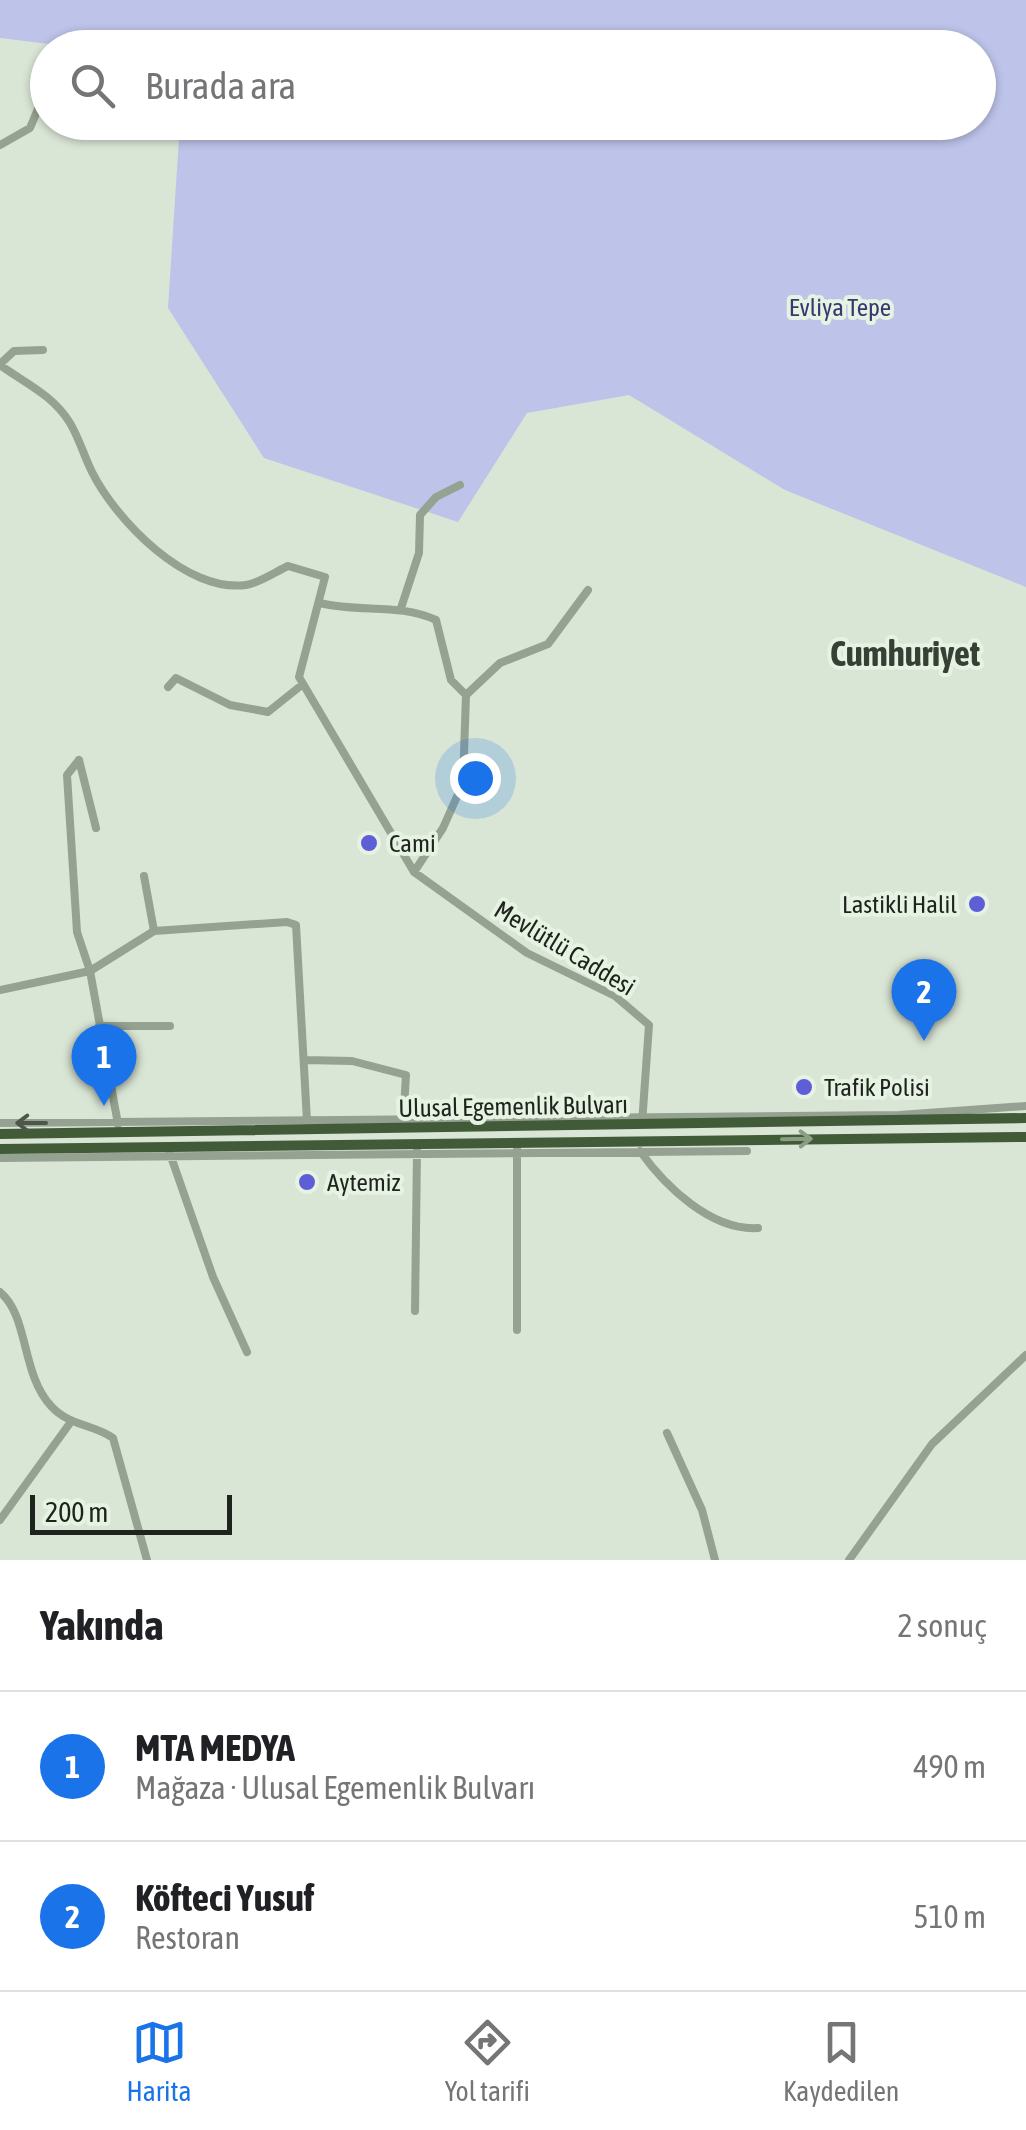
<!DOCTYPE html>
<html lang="tr">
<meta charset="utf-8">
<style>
:root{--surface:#fff;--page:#f6f6f6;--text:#202124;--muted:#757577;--line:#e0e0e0;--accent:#1a73e8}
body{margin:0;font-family:"Asap Condensed",sans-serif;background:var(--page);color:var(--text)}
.scale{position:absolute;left:30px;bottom:25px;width:202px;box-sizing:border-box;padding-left:10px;border:5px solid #1f231d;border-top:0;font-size:28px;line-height:35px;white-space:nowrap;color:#1f231d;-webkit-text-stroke:8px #e6f2e2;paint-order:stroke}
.you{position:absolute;left:475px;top:778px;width:35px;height:35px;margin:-25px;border:8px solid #fff;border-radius:50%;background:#1a73e8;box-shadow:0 0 0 15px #1a73e833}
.badge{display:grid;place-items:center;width:65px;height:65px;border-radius:50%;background:var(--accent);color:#fff;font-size:32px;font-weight:700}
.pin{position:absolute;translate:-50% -82px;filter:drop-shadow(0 2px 5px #0008)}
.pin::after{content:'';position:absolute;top:52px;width:35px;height:30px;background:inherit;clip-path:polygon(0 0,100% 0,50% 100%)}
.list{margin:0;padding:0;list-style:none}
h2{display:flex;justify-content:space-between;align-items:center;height:130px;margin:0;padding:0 40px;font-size:42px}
h2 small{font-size:32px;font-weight:400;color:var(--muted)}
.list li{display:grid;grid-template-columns:65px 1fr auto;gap:30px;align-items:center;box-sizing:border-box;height:150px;padding:0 40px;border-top:2px solid var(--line)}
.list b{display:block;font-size:38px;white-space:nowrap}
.list p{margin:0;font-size:32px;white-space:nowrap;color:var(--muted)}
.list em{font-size:32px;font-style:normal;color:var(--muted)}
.icon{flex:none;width:55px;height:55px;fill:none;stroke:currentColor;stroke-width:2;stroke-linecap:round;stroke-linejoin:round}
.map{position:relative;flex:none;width:1026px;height:1560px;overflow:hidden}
.search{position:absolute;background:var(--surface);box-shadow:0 2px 8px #0004;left:30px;right:30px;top:30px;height:110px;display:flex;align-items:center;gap:25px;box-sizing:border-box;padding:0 35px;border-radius:55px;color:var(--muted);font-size:38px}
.sheet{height:430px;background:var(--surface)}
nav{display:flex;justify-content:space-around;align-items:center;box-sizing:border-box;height:140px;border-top:2px solid var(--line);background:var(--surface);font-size:28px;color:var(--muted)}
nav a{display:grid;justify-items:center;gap:5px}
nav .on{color:var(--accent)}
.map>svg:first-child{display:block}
.green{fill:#bdc3e9}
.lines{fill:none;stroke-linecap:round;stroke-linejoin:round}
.minor{stroke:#95a291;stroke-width:8}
.highway{stroke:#415a37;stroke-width:10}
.oneway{stroke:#4e564b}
.oneway2{stroke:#8b9e84}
.poi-dot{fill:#5e5ed6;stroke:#e6f2e2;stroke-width:4}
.labels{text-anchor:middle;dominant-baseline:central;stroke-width:8;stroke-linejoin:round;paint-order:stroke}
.park-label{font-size:25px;fill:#363970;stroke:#e6f2e2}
.poi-label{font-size:25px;fill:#1f231d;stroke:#e6f2e2;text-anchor:start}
.street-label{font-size:25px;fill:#1f231d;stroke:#e6f2e2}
.district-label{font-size:35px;font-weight:bold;fill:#374034;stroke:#e6f2e2}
</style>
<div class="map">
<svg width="1026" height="1560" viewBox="0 0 1026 1560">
<rect width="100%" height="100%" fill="#d9e5d5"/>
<!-- green -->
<path class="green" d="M0,0h1026v587l-241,-97 -156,-95 -102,18 -69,109 -194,-64 -96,-150 12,-185 798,-1v-74h-896l-82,-10z"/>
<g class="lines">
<!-- minor -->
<path class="minor" d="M0,145l30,-17 18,-43
M0,364l14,-13 29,-1
M0,365c25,18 53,30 70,58 9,15 14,33 22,49 24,48 94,121 154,113 13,-2 29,-13 42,-19l37,11 -26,100 115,195 113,81 88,43 34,29 -7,99
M320,603c40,10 79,0 116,17l15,60 15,15
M401,608l18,-55 1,-38 16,-18 24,-12
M168,687l8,-9 54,27 38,7 35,-28
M79,760l17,68
M414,872l29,-44 20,-45 3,-88 34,-32 48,-19 40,-54
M144,876l10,55
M0,990l90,-19 -13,-39 -10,-157 12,-15
M99,1026h71
M304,1060l48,1 54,14 -2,33
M0,1123l899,-8 127,-9
M118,1124l-28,-153 64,-40 133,-9 9,3 11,196
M169,1151l44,126 34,75
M640,1151c25,35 71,80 118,77
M0,1158l747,-7
M0,1292c29,24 21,82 51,114 18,20 42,18 62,32l34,122
M415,1311l2,-160
M517,1330v-181
M667,1433l35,77 13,50
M0,1520l70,-97
M849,1560l83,-116 94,-89"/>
<!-- highway -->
<path class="highway" d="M0,1134l1026,-16
M0,1149l1026,-12"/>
</g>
<!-- one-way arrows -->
<defs><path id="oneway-shaft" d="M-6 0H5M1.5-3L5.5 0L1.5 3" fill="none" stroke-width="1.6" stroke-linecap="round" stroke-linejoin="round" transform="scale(2.5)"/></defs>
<use class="oneway" href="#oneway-shaft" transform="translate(31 1123) rotate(180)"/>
<use class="oneway2" href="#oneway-shaft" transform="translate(797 1139) rotate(-1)"/>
<!-- markers -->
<g class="poi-dot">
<circle cx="369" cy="843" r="10"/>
<circle cx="977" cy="904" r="10"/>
<circle cx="804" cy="1087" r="10"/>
<circle cx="307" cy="1182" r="10"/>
</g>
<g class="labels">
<!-- park labels -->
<g class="park-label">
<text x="840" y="307">Evliya Tepe</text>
</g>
<!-- poi labels -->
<g class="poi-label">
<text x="389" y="843">Cami</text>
<text x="957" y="904" text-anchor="end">Lastikli Halil</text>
<text x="824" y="1087">Trafik Polisi</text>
<text x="327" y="1182">Aytemiz</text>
</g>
<!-- street labels -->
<g class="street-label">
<text transform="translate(565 948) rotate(31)">Mevlütlü Caddesi</text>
<text transform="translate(513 1106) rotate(-1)">Ulusal Egemenlik Bulvarı</text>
</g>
<!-- district labels -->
<g class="district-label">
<text x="905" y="653">Cumhuriyet</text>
</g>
</g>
</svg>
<div class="scale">200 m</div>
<div class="you"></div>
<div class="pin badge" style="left:104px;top:1106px">1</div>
<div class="pin badge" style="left:924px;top:1041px">2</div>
<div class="search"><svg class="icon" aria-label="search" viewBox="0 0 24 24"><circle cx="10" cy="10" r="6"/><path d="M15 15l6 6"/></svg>Burada ara</div>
</div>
<section class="sheet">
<h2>Yakında<small>2 sonuç</small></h2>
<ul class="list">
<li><span class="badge">1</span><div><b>MTA MEDYA</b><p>Mağaza · Ulusal Egemenlik Bulvarı</p></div><em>490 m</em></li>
<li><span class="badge">2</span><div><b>Köfteci Yusuf</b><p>Restoran</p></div><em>510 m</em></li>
</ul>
</section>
<nav>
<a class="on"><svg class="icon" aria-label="map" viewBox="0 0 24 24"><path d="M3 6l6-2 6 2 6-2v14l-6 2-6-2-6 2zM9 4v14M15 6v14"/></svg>Harita</a>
<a><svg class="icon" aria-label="directions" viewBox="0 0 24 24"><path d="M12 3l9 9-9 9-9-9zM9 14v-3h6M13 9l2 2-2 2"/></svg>Yol tarifi</a>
<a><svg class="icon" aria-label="saved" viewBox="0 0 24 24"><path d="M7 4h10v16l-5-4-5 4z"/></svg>Kaydedilen</a>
</nav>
